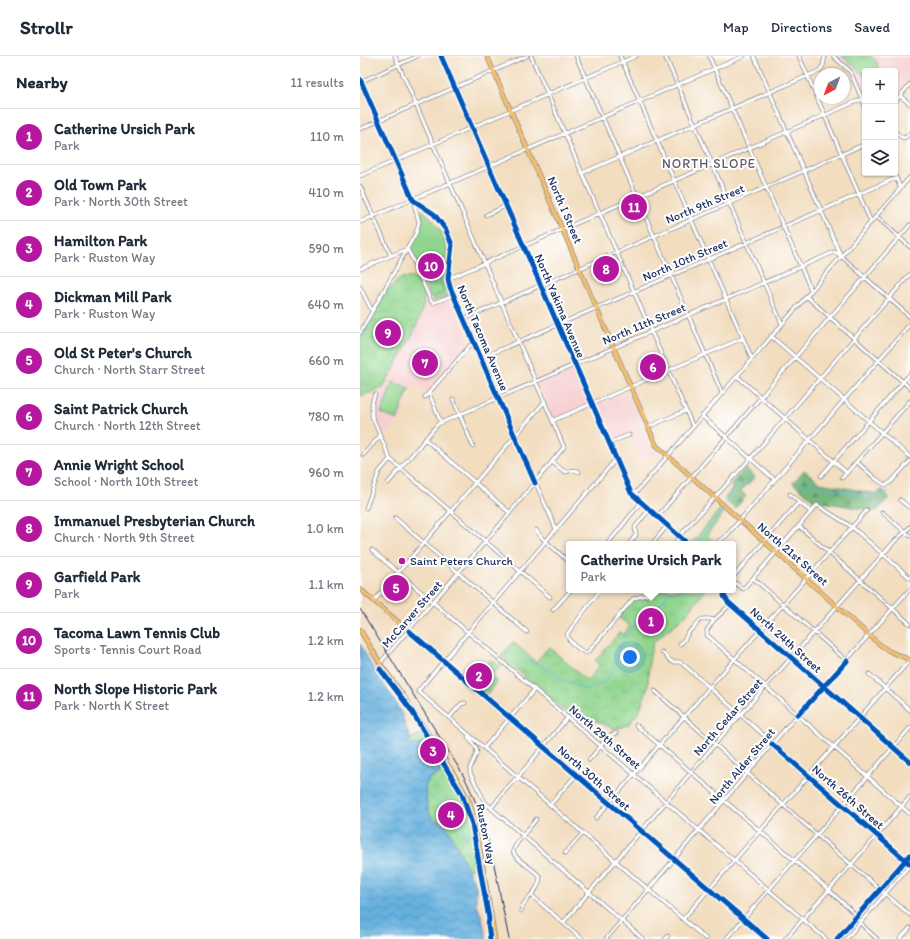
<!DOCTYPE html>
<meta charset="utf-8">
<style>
:root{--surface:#fff;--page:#f2f2f3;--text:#1f2937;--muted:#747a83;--line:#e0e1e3;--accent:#b5179e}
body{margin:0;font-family:Itim,sans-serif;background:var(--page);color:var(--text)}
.controls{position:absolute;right:12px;top:12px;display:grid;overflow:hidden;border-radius:4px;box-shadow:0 1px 3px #0004}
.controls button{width:36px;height:36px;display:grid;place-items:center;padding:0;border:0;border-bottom:1px solid var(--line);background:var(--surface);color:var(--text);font:20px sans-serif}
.compass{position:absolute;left:454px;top:12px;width:36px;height:36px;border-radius:50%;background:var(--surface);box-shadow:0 1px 3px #0004;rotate:221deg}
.you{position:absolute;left:270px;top:601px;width:14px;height:14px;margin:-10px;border:3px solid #fff;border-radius:50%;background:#1a73e8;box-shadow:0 0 0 6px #1a73e833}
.badge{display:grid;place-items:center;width:26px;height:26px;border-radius:50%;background:var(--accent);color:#fff;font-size:13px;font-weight:700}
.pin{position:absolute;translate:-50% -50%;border:2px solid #fff;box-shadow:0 1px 4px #0006}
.popup{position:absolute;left:206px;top:485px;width:170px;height:52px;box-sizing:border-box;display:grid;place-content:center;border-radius:4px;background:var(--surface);filter:drop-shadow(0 1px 3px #0005);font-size:13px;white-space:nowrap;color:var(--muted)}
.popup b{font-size:15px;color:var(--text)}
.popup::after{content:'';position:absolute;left:50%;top:100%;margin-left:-8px;border:8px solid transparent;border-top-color:var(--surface)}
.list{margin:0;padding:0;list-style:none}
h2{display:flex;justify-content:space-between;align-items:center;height:52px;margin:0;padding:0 16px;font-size:17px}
h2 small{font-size:13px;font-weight:400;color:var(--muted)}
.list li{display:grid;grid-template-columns:26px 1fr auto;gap:12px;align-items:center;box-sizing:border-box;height:56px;padding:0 16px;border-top:1px solid var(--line)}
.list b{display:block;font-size:15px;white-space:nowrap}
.list p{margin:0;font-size:13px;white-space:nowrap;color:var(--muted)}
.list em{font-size:13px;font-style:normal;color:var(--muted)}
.icon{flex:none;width:22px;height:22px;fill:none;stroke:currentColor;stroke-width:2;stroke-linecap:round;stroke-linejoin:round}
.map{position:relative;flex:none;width:550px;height:883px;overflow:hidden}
header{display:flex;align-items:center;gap:24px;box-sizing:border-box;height:56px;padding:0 20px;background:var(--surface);border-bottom:1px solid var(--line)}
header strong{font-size:19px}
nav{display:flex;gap:22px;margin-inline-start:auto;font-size:14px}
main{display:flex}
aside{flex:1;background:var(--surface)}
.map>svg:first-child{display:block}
.built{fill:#f7cfd0}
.grass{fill:#91d68f;stroke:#568276}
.forest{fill:url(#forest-firs);stroke:#48736c}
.park{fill:url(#park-crowns);stroke:#568276}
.water{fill:url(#water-waves);stroke:#40709e}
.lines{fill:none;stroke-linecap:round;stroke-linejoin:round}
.stream{stroke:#65b0de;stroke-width:1}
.minor-casing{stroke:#86868e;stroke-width:4.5}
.major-casing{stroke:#86868e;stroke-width:5}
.highway-casing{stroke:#86868e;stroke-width:5.5}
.minor{stroke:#fff;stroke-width:3}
.major{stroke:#f7c06c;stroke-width:3.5}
.highway{stroke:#f7c06c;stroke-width:4}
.rail{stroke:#1b2f5e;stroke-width:1}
.cycleway-casing{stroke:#fff;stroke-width:8}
.cycleway{stroke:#0057b8;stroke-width:5}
.poi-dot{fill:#b5179e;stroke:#fff;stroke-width:1.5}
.labels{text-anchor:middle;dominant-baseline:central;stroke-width:4;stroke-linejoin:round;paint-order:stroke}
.street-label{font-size:12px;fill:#1b2f5e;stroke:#fff}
.poi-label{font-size:12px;fill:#1b2f5e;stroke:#fff;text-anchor:start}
.neighbourhood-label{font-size:13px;letter-spacing:1px;fill:#5e566b;stroke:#fff}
</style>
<header>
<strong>Strollr</strong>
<nav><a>Map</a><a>Directions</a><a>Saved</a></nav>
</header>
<main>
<aside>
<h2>Nearby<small>11 results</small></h2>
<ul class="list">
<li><span class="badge">1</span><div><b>Catherine Ursich Park</b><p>Park</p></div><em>110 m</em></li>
<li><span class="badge">2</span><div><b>Old Town Park</b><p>Park · North 30th Street</p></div><em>410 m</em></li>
<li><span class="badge">3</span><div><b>Hamilton Park</b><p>Park · Ruston Way</p></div><em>590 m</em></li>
<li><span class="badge">4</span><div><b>Dickman Mill Park</b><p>Park · Ruston Way</p></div><em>640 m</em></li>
<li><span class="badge">5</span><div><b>Old St Peter's Church</b><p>Church · North Starr Street</p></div><em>660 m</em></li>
<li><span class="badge">6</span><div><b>Saint Patrick Church</b><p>Church · North 12th Street</p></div><em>780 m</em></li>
<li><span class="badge">7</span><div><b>Annie Wright School</b><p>School · North 10th Street</p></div><em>960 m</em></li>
<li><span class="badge">8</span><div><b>Immanuel Presbyterian Church</b><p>Church · North 9th Street</p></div><em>1.0 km</em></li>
<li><span class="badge">9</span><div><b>Garfield Park</b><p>Park</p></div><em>1.1 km</em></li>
<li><span class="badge">10</span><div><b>Tacoma Lawn Tennis Club</b><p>Sports · Tennis Court Road</p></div><em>1.2 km</em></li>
<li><span class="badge">11</span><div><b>North Slope Historic Park</b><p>Park · North K Street</p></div><em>1.2 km</em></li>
</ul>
</aside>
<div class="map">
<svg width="550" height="883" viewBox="0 0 550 883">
<defs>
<pattern id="forest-firs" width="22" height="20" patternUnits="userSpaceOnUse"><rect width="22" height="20" fill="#74b77a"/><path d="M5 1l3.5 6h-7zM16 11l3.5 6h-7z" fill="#5e9567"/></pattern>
<pattern id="park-crowns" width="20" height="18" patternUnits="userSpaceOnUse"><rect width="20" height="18" fill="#91d68f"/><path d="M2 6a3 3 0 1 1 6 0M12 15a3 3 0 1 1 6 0" fill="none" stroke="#7cb87e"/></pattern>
<pattern id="water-waves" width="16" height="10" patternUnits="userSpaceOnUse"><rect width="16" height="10" fill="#65b0de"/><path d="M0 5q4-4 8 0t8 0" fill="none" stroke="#5290b7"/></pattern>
</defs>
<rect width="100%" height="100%" fill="#fff"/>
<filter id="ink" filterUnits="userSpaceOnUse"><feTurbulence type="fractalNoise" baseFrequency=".025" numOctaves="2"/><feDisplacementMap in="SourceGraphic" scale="8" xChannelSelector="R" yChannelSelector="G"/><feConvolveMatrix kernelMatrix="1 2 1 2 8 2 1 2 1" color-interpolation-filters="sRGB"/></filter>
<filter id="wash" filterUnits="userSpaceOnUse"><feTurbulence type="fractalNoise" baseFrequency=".012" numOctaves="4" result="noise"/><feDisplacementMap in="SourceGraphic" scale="16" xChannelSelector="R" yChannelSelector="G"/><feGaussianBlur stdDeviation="0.9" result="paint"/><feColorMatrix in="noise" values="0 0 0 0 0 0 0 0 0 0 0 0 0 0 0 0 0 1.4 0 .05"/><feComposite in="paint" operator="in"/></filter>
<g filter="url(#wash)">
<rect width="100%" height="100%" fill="#f2ddbf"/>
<!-- built -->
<path class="built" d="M475,0h75v25l-8,9 -7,-6v-13h-30v32l-13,-33z
M67,237l4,10 19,-7 20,49 -42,47 -12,-6 -5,2 -9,29 -18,21 -9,-21 1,-17 40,-73 8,-20 1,-13z
M215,308l17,40 -38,16 -18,-39z
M268,336l23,54 9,8 -18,7 -12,-28 -18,7 -14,-35z"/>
<!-- grass -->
<path class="grass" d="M482,0h29l6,6 1,5 -3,4h-10v5z
M62,154l10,9 8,11 4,10 3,11 -5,30 6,14 -15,7 -23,-54 10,-20z
M33,326l16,6 -12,32 -16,-7z"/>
<!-- forest -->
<path class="forest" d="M385,412l10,9 -14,14 5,5 -11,13 -11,-10 9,-11 -3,-3z
M444,414l16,13 57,11 5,-4 7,7 -12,14 -62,-10 -22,-18z"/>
<!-- park -->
<path class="park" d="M275,143l6,12 -9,4 -6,-12z
M70,201l14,35 -13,6 -15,-35z
M42,222c8,-1 15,0 19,7 15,21 -28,83 -39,104h-7l-2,3 -13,4v-57l27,-50 2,1 8,-9z
M360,453l4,3 -17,23 9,9h-33l10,-2z
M296,534h50l-22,27 -31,25 -4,19 -1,25 -9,26 -11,13 -13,4 -27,-12 -20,-3 -67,-58 12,-14 23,20 13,-15 38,34 13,-16 -5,-4 25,-29 3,3 7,-9 -12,-9 14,-16 17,-4z
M131,603l9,7 -9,10 7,6 -11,13 -21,-18 11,-14 6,5z
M66,676l41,71 7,24 6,38 -12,5 -19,-40 -7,-7 -9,-4 -5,-9 -3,-24 5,-8 9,-4 2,-3 -10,-16 -9,-10h-11l-2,-2c4,-9 10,-7 17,-11z"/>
<!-- water -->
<path class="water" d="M0,588l14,26 17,25 11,20 5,16 4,7 -2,5 2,2h11l3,2c5,7 16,17 15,26l-9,4 -5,7 -1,5 2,18 4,10 11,6 7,7 27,56v18l5,11 6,24h-127z"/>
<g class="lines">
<!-- stream -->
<path class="stream" d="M441,426l66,15 22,-5
M365,448l4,-8 9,-10 11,-1
M337,488l15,-19 11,-18
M162,603l18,6 22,14 25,11 19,-9 6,-9 8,-26 16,-24 14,-6 9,-10 11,-16
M66,740l5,1 3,3
M76,745l4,3 6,-1 10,7 12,31"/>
</g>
</g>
<g filter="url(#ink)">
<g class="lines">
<!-- minor casing -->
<g class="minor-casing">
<path id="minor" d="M81,0l190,437 48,43
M171,0l162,371
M216,0l146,337
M260,0l132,303
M305,0l117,268
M349,0l102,234
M394,0l87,200
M439,0l72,166
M473,0l17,15 15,35
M0,23l53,121 6,22 -3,11 -56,100
M0,26l58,-26
M540,40l10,8
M535,46l15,-18
M0,73l167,-73
M535,76l8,6 3,-1 4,-4
M222,117l237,-102 4,-5 2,-10
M534,117l6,14
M0,120l276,-120
M0,130l31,70
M53,144c21,12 41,28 39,56 -1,11 -5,20 -2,31l106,242
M126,159l20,-9
M516,160l34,31
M0,166l384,-166
M0,213l47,-20 4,7 20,45 2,2 21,-8
M88,223l414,-180
M0,231l12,24
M446,240l104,92
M104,263l401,-175
M411,280l139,121
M121,302l415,-180
M377,320l110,97
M69,337l12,30
M15,338l-3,9v13l18,43 160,138
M65,341l49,-56
M93,343l20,47
M342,360l73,64
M194,364l189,-82
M288,371l37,-16
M65,383l85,74
M249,387l20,-8
M3,399l17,-19
M256,403l-198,232 288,248
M192,406l13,10 9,-2 5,2
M497,406l19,17 9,6 5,-2 20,-22
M461,420l89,-102
M482,422l68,-77
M28,427l50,-59 394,-171 3,-1 6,4 69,61
M430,438l21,18
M273,440l277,-319
M540,444l10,8
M6,452l13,-36 11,-13
M522,456l28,24
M297,461l253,-292
M35,462l132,114
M439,470l111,98
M176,474l6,8 26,23
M357,487l10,-8 183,-211
M247,488c12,-13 22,-28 34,-41
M269,488l7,-9 -1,-8 14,-17
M292,488l15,-18
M316,488l1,-5 4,-5 69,-75 160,-185
M12,494l454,389
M373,521l66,-75
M393,522l94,83
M373,525l10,8 21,-23 53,-61 35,22 58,51
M240,534l-33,44c1,8 12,16 19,19l3,-2 44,-52c7,-4 16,-2 22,-9
M364,534v6l4,6 182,160
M14,545l171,-200
M371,548l-17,16 -7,10v5l203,179
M193,554l18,-20
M320,588c7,-4 5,-12 14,-16 5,-9 9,-11 20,-8
M302,596l10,10h8l4,3 226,199
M20,607l118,-136 66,-80 -169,-391
M509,618l41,36
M295,635l162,144 93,80
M89,662l12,-14 4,-1
M276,669l193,165 28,26 6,10 14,13
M109,679l-1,2 8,11 1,5 -7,15v5l15,29 6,6 152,131
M124,692l51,-59
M229,704l12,-14 6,-9 9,-4
M190,749l26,-30
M131,752c9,-10 16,-22 27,-31l50,-60
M236,762l113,-130 158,-178
M205,797l18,-20
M171,839l51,44
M161,855c2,-13 19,-19 19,-34 -6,-9 -25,-16 -27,-26 4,-12 16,-21 23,-32
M323,863l227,-259
M203,867l164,-193 167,-188 16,-15
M246,883l179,-210 125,-140
M305,883l3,-3
M366,883l184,-211
M425,883l44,-49 81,-93
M477,883l73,-84
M486,883l64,-74
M540,883l10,-11"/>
</g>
<!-- major casing -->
<g class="major-casing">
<path id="major" d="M127,0l169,389 223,199 10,7 21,9
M0,533l407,350
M20,607l27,38 50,78 13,23 6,24 19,113"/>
</g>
<!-- highway casing -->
<g class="highway-casing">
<path id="highway" d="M0,574l20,33"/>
</g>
<!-- minor -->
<use href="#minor" class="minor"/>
<!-- major -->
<use href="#major" class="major"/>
<!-- highway -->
<use href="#highway" class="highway"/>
<!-- rail -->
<path class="rail" d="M0,553l102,164c28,51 35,110 47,166"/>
<!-- cycleway casing -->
<g class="cycleway-casing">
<path id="cycleway" d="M81,0l190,437 57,51
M0,23l53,121 21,14 12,16 6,15 -4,34 2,8 85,196
M364,534v6l4,6 182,160
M49,575l358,308
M20,613l31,41 51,84 10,30 17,95 -1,5 2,15
M438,659l49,-54
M412,688l138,120
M477,883l73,-84"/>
</g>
<!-- cycleway -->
<use href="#cycleway" class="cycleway"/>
</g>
</g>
<!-- markers -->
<circle class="poi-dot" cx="42" cy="505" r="4"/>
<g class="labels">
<!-- street labels -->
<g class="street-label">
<text transform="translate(345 148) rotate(-23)">North 9th Street</text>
<text transform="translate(205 154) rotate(67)">North I Street</text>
<text transform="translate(325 204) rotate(-23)">North 10th Street</text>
<text transform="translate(200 250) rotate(67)">North Yakima Avenue</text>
<text transform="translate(284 268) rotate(-23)">North 11th Street</text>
<text transform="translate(123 282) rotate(67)">North Tacoma Avenue</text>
<text transform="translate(433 498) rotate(41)">North 21st Street</text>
<text transform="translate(52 558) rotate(-49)">McCarver Street</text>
<text transform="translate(426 584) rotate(42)">North 24th Street</text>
<text transform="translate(368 661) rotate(-49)">North Cedar Street</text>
<text transform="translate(245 681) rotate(41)">North 29th Street</text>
<text transform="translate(382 710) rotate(-50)">North Alder Street</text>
<text transform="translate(234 722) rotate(41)">North 30th Street</text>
<text transform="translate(488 741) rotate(41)">North 26th Street</text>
<text transform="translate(126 778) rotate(79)">Ruston Way</text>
</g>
<!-- poi labels -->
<g class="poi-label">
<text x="50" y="505">Saint Peters Church</text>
</g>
<!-- neighbourhood labels -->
<g class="neighbourhood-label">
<text x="349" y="107">NORTH SLOPE</text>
</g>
</g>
</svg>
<div class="controls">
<button>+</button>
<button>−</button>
<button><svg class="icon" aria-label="layers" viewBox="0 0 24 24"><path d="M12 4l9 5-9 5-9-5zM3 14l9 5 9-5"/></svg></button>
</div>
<svg class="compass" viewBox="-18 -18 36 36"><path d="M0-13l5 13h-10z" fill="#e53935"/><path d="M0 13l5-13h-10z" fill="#747a83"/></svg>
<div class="you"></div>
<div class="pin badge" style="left:291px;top:565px">1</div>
<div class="popup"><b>Catherine Ursich Park</b>Park</div>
<div class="pin badge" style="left:119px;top:620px">2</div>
<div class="pin badge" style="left:73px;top:695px">3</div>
<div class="pin badge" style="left:91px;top:759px">4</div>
<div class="pin badge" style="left:36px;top:532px">5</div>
<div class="pin badge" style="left:293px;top:311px">6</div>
<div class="pin badge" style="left:65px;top:307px">7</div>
<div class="pin badge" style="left:246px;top:213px">8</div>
<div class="pin badge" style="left:28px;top:277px">9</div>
<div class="pin badge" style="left:71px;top:210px">10</div>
<div class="pin badge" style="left:274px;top:151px">11</div>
</div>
</main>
